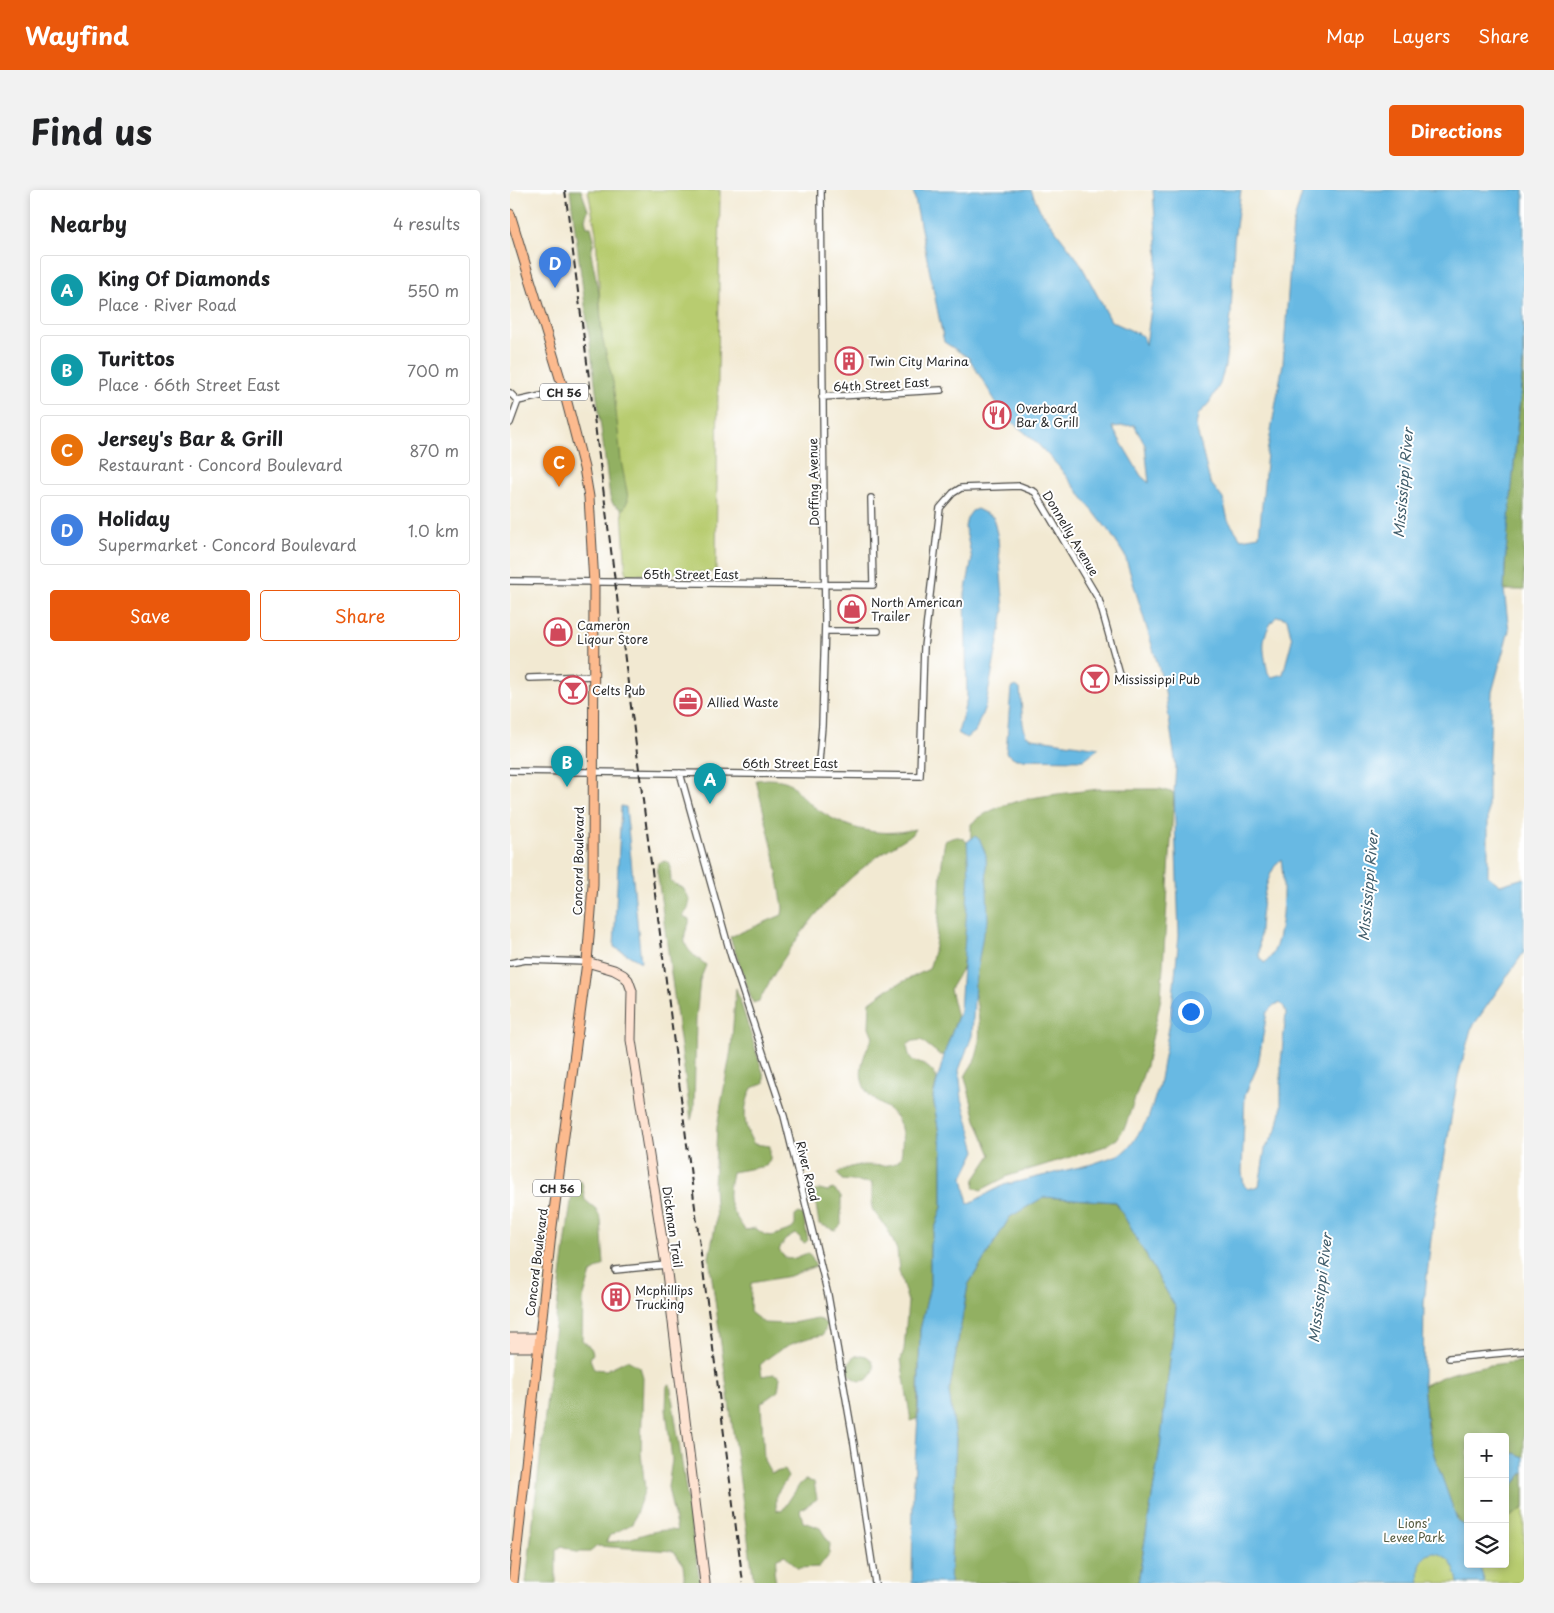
<!DOCTYPE html>
<meta charset="utf-8">
<style>
:root{--surface:#fff;--page:#f2f2f2;--text:#202124;--muted:#757577;--line:#e0e0e0;--accent:#ea580c}
body{margin:0;font-family:"Playpen Sans",sans-serif;background:var(--page);color:var(--text)}
.controls{position:absolute;right:15px;bottom:15px;display:grid;overflow:hidden;border-radius:5px;box-shadow:0 2px 8px #0003}
.controls button{width:45px;height:45px;display:grid;place-items:center;padding:0;border:0;border-bottom:1px solid var(--line);background:var(--surface);color:var(--text);font:25px sans-serif}
.you{position:absolute;left:680px;top:821px;width:18px;height:18px;margin:-12px;border:4px solid #fff;border-radius:50%;background:#1a73e8;box-shadow:0 0 0 8px #1a73e833}
.badge{display:grid;place-items:center;width:32px;height:32px;border-radius:50%;background:var(--accent);color:#fff;font-size:16px;font-weight:700}
.pin{position:absolute;translate:-50% -41px;filter:drop-shadow(0 1px 2px #0008)}
.pin::after{content:'';position:absolute;top:26px;width:18px;height:15px;background:inherit;clip-path:polygon(0 0,100% 0,50% 100%)}
.list{margin:0;padding:0;list-style:none}
h2{display:flex;justify-content:space-between;align-items:center;height:65px;margin:0;padding:0 20px;font-size:21px}
h2 small{font-size:16px;font-weight:400;color:var(--muted)}
.list li{display:grid;grid-template-columns:32px 1fr auto;gap:15px;align-items:center;box-sizing:border-box;height:70px;margin:0 10px 10px;padding:0 10px;border:1px solid var(--line);border-radius:5px}
.list b{display:block;font-size:19px;white-space:nowrap}
.list p{margin:0;font-size:16px;white-space:nowrap;color:var(--muted)}
.list em{font-size:16px;font-style:normal;color:var(--muted)}
.actions{display:flex;gap:10px;padding:15px 20px}
.actions a{flex:1;padding:11px 0;border:1px solid var(--accent);border-radius:5px;text-align:center;font-size:18px;color:var(--accent)}
.actions .main{background:var(--accent);color:#fff}
.icon{flex:none;width:28px;height:28px;fill:none;stroke:currentColor;stroke-width:2;stroke-linecap:round;stroke-linejoin:round}
.map{position:relative;flex:none;width:1014px;height:1393px;overflow:hidden;border-radius:5px}
header{display:flex;align-items:center;gap:30px;box-sizing:border-box;height:70px;padding:0 25px;background:var(--accent);color:#fff}
header strong{font-size:24px}
nav{display:flex;gap:28px;margin-inline-start:auto;font-size:18px}
.intro{display:flex;align-items:center;justify-content:space-between;box-sizing:border-box;height:120px;padding:0 30px}
h1{margin:0;font-size:35px}
.button{padding:12px 22px;border-radius:5px;background:var(--accent);color:#fff;font-size:18px;font-weight:700}
main{display:flex;gap:30px;padding:0 30px}
aside{flex:1;background:var(--surface);border-radius:5px;box-shadow:0 2px 8px #0003}
.map>svg:first-child{display:block}
.green{fill:#b8cc70;stroke:#727c4e}
.forest{fill:#92b062;stroke:#5e6e46}
.water{fill:#68b9e3;stroke:#4a7287;fill-rule:evenodd}
.lines{fill:none;stroke-linecap:round;stroke-linejoin:round}
.street-casing{stroke:#494844;stroke-width:8}
.secondary-casing{stroke:#494844;stroke-width:11}
.primary-casing{stroke:#494844;stroke-width:11}
.street{stroke:#fff;stroke-width:5.5}
.secondary{stroke:#fee3d2;stroke-width:9}
.primary{stroke:#fcba8e;stroke-width:9}
.rail{stroke:#2b2b2b;stroke-width:2;stroke-dasharray:8 4;stroke-linecap:butt}
.labels{text-anchor:middle;dominant-baseline:central;stroke-width:4;stroke-linejoin:round;paint-order:stroke}
.shield{fill:#fff;stroke:#6b6b6b;stroke-width:1}
.shield-label{font-size:11px;font-weight:bold;fill:#2b2b2b}
.poi-label{font-size:12px;fill:#2b2b2b;stroke:#fff;text-anchor:start}
.street-label{font-size:12px;fill:#2b2b2b;stroke:#fff}
.park-label{font-size:12px;fill:#555b40;stroke:#fff}
.water-label{font-size:14px;font-style:italic;fill:#405d6b;stroke:#fff}
</style>
<header>
<strong>Wayfind</strong>
<nav><a>Map</a><a>Layers</a><a>Share</a></nav>
</header>
<div class="intro"><h1>Find us</h1><a class="button">Directions</a></div>
<main>
<aside>
<h2>Nearby<small>4 results</small></h2>
<ul class="list">
<li><span class="badge" style="background:#0f9aa8">A</span><div><b>King Of Diamonds</b><p>Place · River Road</p></div><em>550 m</em></li>
<li><span class="badge" style="background:#0f9aa8">B</span><div><b>Turittos</b><p>Place · 66th Street East</p></div><em>700 m</em></li>
<li><span class="badge" style="background:#e8710a">C</span><div><b>Jersey's Bar &amp; Grill</b><p>Restaurant · Concord Boulevard</p></div><em>870 m</em></li>
<li><span class="badge" style="background:#3f7fe0">D</span><div><b>Holiday</b><p>Supermarket · Concord Boulevard</p></div><em>1.0 km</em></li>
</ul>
<div class="actions"><a class="main">Save</a><a>Share</a></div>
</aside>
<div class="map">
<svg width="1014" height="1393" viewBox="0 0 1014 1393">
<rect width="100%" height="100%" fill="#fff"/>
<filter id="ink" filterUnits="userSpaceOnUse"><feTurbulence type="fractalNoise" baseFrequency=".02" numOctaves="2"/><feDisplacementMap in="SourceGraphic" scale="10" xChannelSelector="R" yChannelSelector="G"/><feConvolveMatrix kernelMatrix="1 2 1 2 8 2 1 2 1" color-interpolation-filters="sRGB"/></filter>
<filter id="wash" filterUnits="userSpaceOnUse"><feTurbulence type="fractalNoise" baseFrequency=".0096" numOctaves="4" result="noise"/><feDisplacementMap in="SourceGraphic" scale="20" xChannelSelector="R" yChannelSelector="G"/><feGaussianBlur stdDeviation="1.12" result="paint"/><feColorMatrix in="noise" values="0 0 0 0 0 0 0 0 0 0 0 0 0 0 0 0 0 1.4 0 .05"/><feComposite in="paint" operator="in"/></filter>
<g filter="url(#wash)">
<rect width="100%" height="100%" fill="#f2e9d2"/>
<!-- green -->
<path class="green" d="M78,0h132l-4,382 -90,3 -5,-83 -19,-155 -6,-104z
M995,1281h19v112h-163v-111h107v92h37z"/>
<!-- forest -->
<path class="forest" d="M60,0h11l7,20 -3,9 2,8h4l3,12 -3,15 8,39 3,44 11,45 8,79 6,31 1,8 -5,10 -10,-6 -3,-7z
M1014,134v266h-20c3,-89 19,-177 20,-266z
M258,589c30,1 21,8 40,23 30,25 68,37 107,27l-4,6c-14,9 -29,17 -42,28 -46,35 -83,87 -110,138l-6,2 -23,-66 52,-22 1,-7 -9,-54 -18,-74z
M588,599h62l14,4 -13,205 -15,68 -21,61 -8,12 -14,8 -95,29 -27,14 -7,-3 1,-8 16,-24 -15,-35 -11,-43c3,-7 9,-14 11,-20 9,-26 -1,-73 -13,-96v6l-13,22 7,29 -13,37h-4l-19,-15 -8,1 -6,4c3,23 11,13 23,24 3,2 5,7 7,10l-4,18 9,55v55l-12,37v42l-10,44 -3,89 -6,2 -10,-62 3,-9 4,-48 -9,-31 -2,-21 -9,-20 -16,-21v-26l-30,-3 -5,-7c6,-2 12,-6 18,-7 13,-3 30,3 42,-4 4,-3 5,-9 5,-14 5,-48 -34,-37 -40,-68 -3,-15 4,-30 11,-43l-4,-10 1,-25 18,-13 41,-20c14,-40 8,-86 16,-128 9,-4 14,-7 22,1l4,-3v-15c31,-28 87,-29 127,-35z
M156,671l4,3 1,18 12,6 7,12 -2,9 -5,7 6,3c1,7 -3,9 -4,15 -3,16 12,23 21,31l-6,15 -4,39 -2,89 -3,12 -34,-250 1,-7z
M226,798l28,88v7l-12,5c-9,19 -10,38 2,56l16,2v13l-4,7 -34,6c-6,31 -4,33 13,58l10,-2 10,7 7,1 20,-7 3,-4v-9l4,-3 4,2 5,25 -3,3 -4,-2 -1,-4 -5,-3 -10,6 -6,10c10,16 16,6 30,3l7,13 -26,10 -39,7 -1,29 14,11 24,1 29,-6 10,6 -4,11c-25,4 -45,13 -63,30l2,11 12,-2 6,3 -2,14 -17,12 3,57 7,13 13,-3 4,7 -12,18v15l6,1 18,-27 5,-4 9,2 3,17 -17,11 3,12 17,6 10,16 -1,10 -10,13 -22,1 -12,-13 -8,3 -3,13 2,12h-22l-45,-326 7,-35 -2,-36 3,-59 14,-77z
M67,988l5,5 3,17 11,9 5,10 3,46 -13,8 -8,26 -1,41 9,8 2,5 -3,6 4,10 12,1 21,-10 13,7 3,10 -2,76 4,36 -13,35 -22,11 -4,7c25,1 46,-16 71,-11l-9,-44 4,-27 -6,-51 1,-23 3,-2 30,199h-15l-2,-18 -9,-14 -77,-5 -7,6h-14l-14,-6 -6,4v33h-30l32,-283 15,-114z
M310,999l7,2 6,-2 8,7v29l-6,5 -16,-6 -5,-32z
M534,1007l72,5 60,106 -16,140 -22,135h-188l6,-145 -7,-45 19,-108 42,-68z
M338 1178a13 13 0 1 1 26 0a13 13 0 1 1-26 0Z
M1014,1171v96l-10,-4 -9,4v-20h-37v86l-6,2 -9,-15 -23,-67 -7,-57c32,-18 65,-21 101,-25z
M1014,1282v36l-19,12v-25z"/>
<!-- water -->
<path class="water" d="M403,0h118l9,20 39,51 32,60 32,15 3,9 12,-87 -5,-68h88l-7,51 -3,74 -6,51 -5,18 -11,19 -11,12 -2,11 14,56 13,17 5,21 13,19 18,-3 8,-83 16,-90 10,-139 10,-34h221l-1,172 -18,203 -1,25 5,40 -17,62 -4,85v99l12,9 24,-7v74l-53,77 -13,48 -27,162 -7,64 -1,80 4,44 7,28 24,67 5,3 5,-2v41h11l6,19h-27c-5,-38 -44,-42 -38,0h-282l22,-135 16,-140 -60,-106 -72,-5 -34,20 -42,68 -19,108 7,45 -6,145h-38l1,-89 5,-77 2,-87 10,-44v-42l12,-37v-55l-9,-55 13,-49 14,-37 9,-136 -2,-33 8,-6 5,4 6,15 2,66 -5,13 -8,49 -3,53 -13,34 3,29 14,52 -13,26 5,27 36,-19 88,-21 29,-10 10,-9 17,-26 11,-34 12,-69 8,-81 -5,-142 2,-26 -12,-82 -39,-129 -14,-22 -52,-67 -23,-25 -32,-27 -35,-57 -25,-16zM624,235l11,20 4,38 -8,-7 -29,-49zM767,426l10,3 5,21 -9,34 -11,3 -4,-4c-5,-24 -9,-37 9,-57zM771,669c4,21 4,94 -17,104l-5,-7c1,-27 1,-78 22,-97zM770,813l4,4 2,6 -5,49v49l-4,18 -12,20 -6,37 -11,3 -4,-4 -2,-13 3,-77 13,-30 9,-53 7,-7z
M467,319l16,8 5,21 6,72 -18,94 -11,28 -9,6 -8,-5 9,-35 -2,-104 7,-35 -7,-32 2,-9 5,-7z
M506,496l4,3 3,35 3,11 6,3 67,10 -16,12 -67,-1 -10,-6 5,-65z
M111,616l5,1 15,155 -27,-15z
M1004,1263l10,4v15l-19,23v-38z"/>
</g>
<g filter="url(#ink)">
<g class="lines">
<!-- street casing -->
<g class="street-casing">
<path id="street" d="M0,203l8,8
M312,207l119,-7
M0,233l8,-22 46,-10
M0,391l363,4 -2,-87
M315,441h53
M19,488l65,-2
M0,581l410,5 4,-129 16,-139 13,-15 8,-5 59,-2 15,6 64,108 23,82
M170,583l51,183 53,160 44,179 26,149 21,139
M308,583l4,-47 3,-105 -4,-431
M0,773l16,-3 61,2
M105,1080l51,-5
M939,1168l75,-7"/>
</g>
<!-- secondary casing -->
<g class="secondary-casing">
<path id="secondary" d="M77,772l27,8 9,5 5,5 4,11 -1,49 35,225 39,318
M0,1148h30
M0,1157h29"/>
</g>
<!-- primary casing -->
<g class="primary-casing">
<path id="primary" d="M0,24l54,177 20,77 5,29 5,87 -1,301 -6,77 -36,272 -38,349"/>
</g>
<!-- street -->
<use href="#street" class="street"/>
<!-- secondary -->
<use href="#secondary" class="secondary"/>
<!-- primary -->
<use href="#primary" class="primary"/>
<!-- rail -->
<path class="rail" d="M55,0l178,1393"/>
</g>
</g>
<!-- icons -->
<defs>
<g id="building-ring" transform="scale(1.4375)"><circle r="9.5" fill="#fff" stroke="#d1495b" stroke-width="1.5"/><path d="M-4-6H4V6H1V3H-1V6H-4ZM-2.5-4.3h1.7v1.8h-1.7ZM.8-4.3h1.7v1.8H.8ZM-2.5-1h1.7V.8h-1.7ZM.8-1h1.7V.8H.8Z" fill="#d1495b"/></g>
<g id="restaurant-ring" transform="scale(1.4375)"><circle r="9.5" fill="#fff" stroke="#d1495b" stroke-width="1.5"/><path d="M-5-6h1v4h1v-4h1v4h1v-4h1v5L-1.5 .5V6h-2V.5L-5-1ZM5-6V6H3V1.5H1.5Q1.5-4 5-6Z" fill="#d1495b"/></g>
<g id="shop-ring" transform="scale(1.4375)"><circle r="9.5" fill="#fff" stroke="#d1495b" stroke-width="1.5"/><path d="M-5-2.5h2.3a2.7 3.5 0 0 1 5.4 0H5L5.5 6h-11ZM-1.5-2.5h3a1.5 2.3 0 0 0-3 0Z" fill="#d1495b"/></g>
<g id="bar-ring" transform="scale(1.4375)"><circle r="9.5" fill="#fff" stroke="#d1495b" stroke-width="1.5"/><path d="M-6-5H6L.8 .8V4.5H3.5V6h-7V4.5H-.8V.8Z" fill="#d1495b"/></g>
<g id="office-ring" transform="scale(1.4375)"><circle r="9.5" fill="#fff" stroke="#d1495b" stroke-width="1.5"/><path d="M-6-3h4V-5.5h4V-3h4V5H-6ZM-1-4.5V-3h2v-1.5ZM-6 0V1H6V0Z" fill="#d1495b"/></g>
</defs>
<g fill-rule="evenodd">
<use href="#building-ring" x="339" y="171"/>
<use href="#restaurant-ring" x="487" y="225"/>
<use href="#shop-ring" x="342" y="419"/>
<use href="#shop-ring" x="48" y="442"/>
<use href="#bar-ring" x="585" y="489"/>
<use href="#bar-ring" x="63" y="500"/>
<use href="#office-ring" x="178" y="512"/>
<use href="#building-ring" x="106" y="1107"/>
</g>
<g class="labels">
<!-- shield labels -->
<g class="shield">
<rect x="30" y="193.5" width="48" height="17" rx="4"/>
<rect x="23" y="989.5" width="48" height="17" rx="4"/>
</g>
<g class="shield-label">
<text x="54" y="202">CH 56</text>
<text x="47" y="998">CH 56</text>
</g>
<!-- poi labels -->
<g class="poi-label">
<text x="358" y="171">Twin City Marina</text>
<text x="506" y="218">Overboard<tspan x="506" dy="14">Bar &amp; Grill</tspan></text>
<text x="361" y="412">North American<tspan x="361" dy="14">Trailer</tspan></text>
<text x="67" y="435">Cameron<tspan x="67" dy="14">Liqour Store</tspan></text>
<text x="604" y="489">Mississippi Pub</text>
<text x="82" y="500">Celts Pub</text>
<text x="197" y="512">Allied Waste</text>
<text x="125" y="1100">Mcphillips<tspan x="125" dy="14">Trucking</tspan></text>
</g>
<!-- street labels -->
<g class="street-label">
<text transform="translate(371 194) rotate(-3)">64th Street East</text>
<text transform="translate(303 292) rotate(-91)">Doffing Avenue</text>
<text transform="translate(561 343) rotate(59)">Donnelly Avenue</text>
<text x="181" y="384">65th Street East</text>
<text x="280" y="573">66th Street East</text>
<text transform="translate(68 671) rotate(-89)">Concord Boulevard</text>
<text transform="translate(298 981) rotate(76)">River Road</text>
<text transform="translate(163 1037) rotate(82)">Dickman Trail</text>
<text transform="translate(26 1072) rotate(-83)">Concord Boulevard</text>
</g>
<!-- park labels -->
<g class="park-label">
<text x="904" y="1333">Lions'<tspan x="904" dy="14">Levee Park</tspan></text>
</g>
<!-- water labels -->
<g class="water-label">
<text transform="translate(893 293) rotate(-85)">Mississippi River</text>
<text transform="translate(858 696) rotate(-85)">Mississippi River</text>
<text transform="translate(810 1098) rotate(-83)">Mississippi River</text>
</g>
</g>
</svg>
<div class="controls">
<button>+</button>
<button>−</button>
<button><svg class="icon" aria-label="layers" viewBox="0 0 24 24"><path d="M12 4l9 5-9 5-9-5zM3 14l9 5 9-5"/></svg></button>
</div>
<div class="you"></div>
<div class="pin badge" style="left:200px;top:614px;background:#0f9aa8">A</div>
<div class="pin badge" style="left:57px;top:597px;background:#0f9aa8">B</div>
<div class="pin badge" style="left:49px;top:297px;background:#e8710a">C</div>
<div class="pin badge" style="left:45px;top:98px;background:#3f7fe0">D</div>
</div>
</main>
